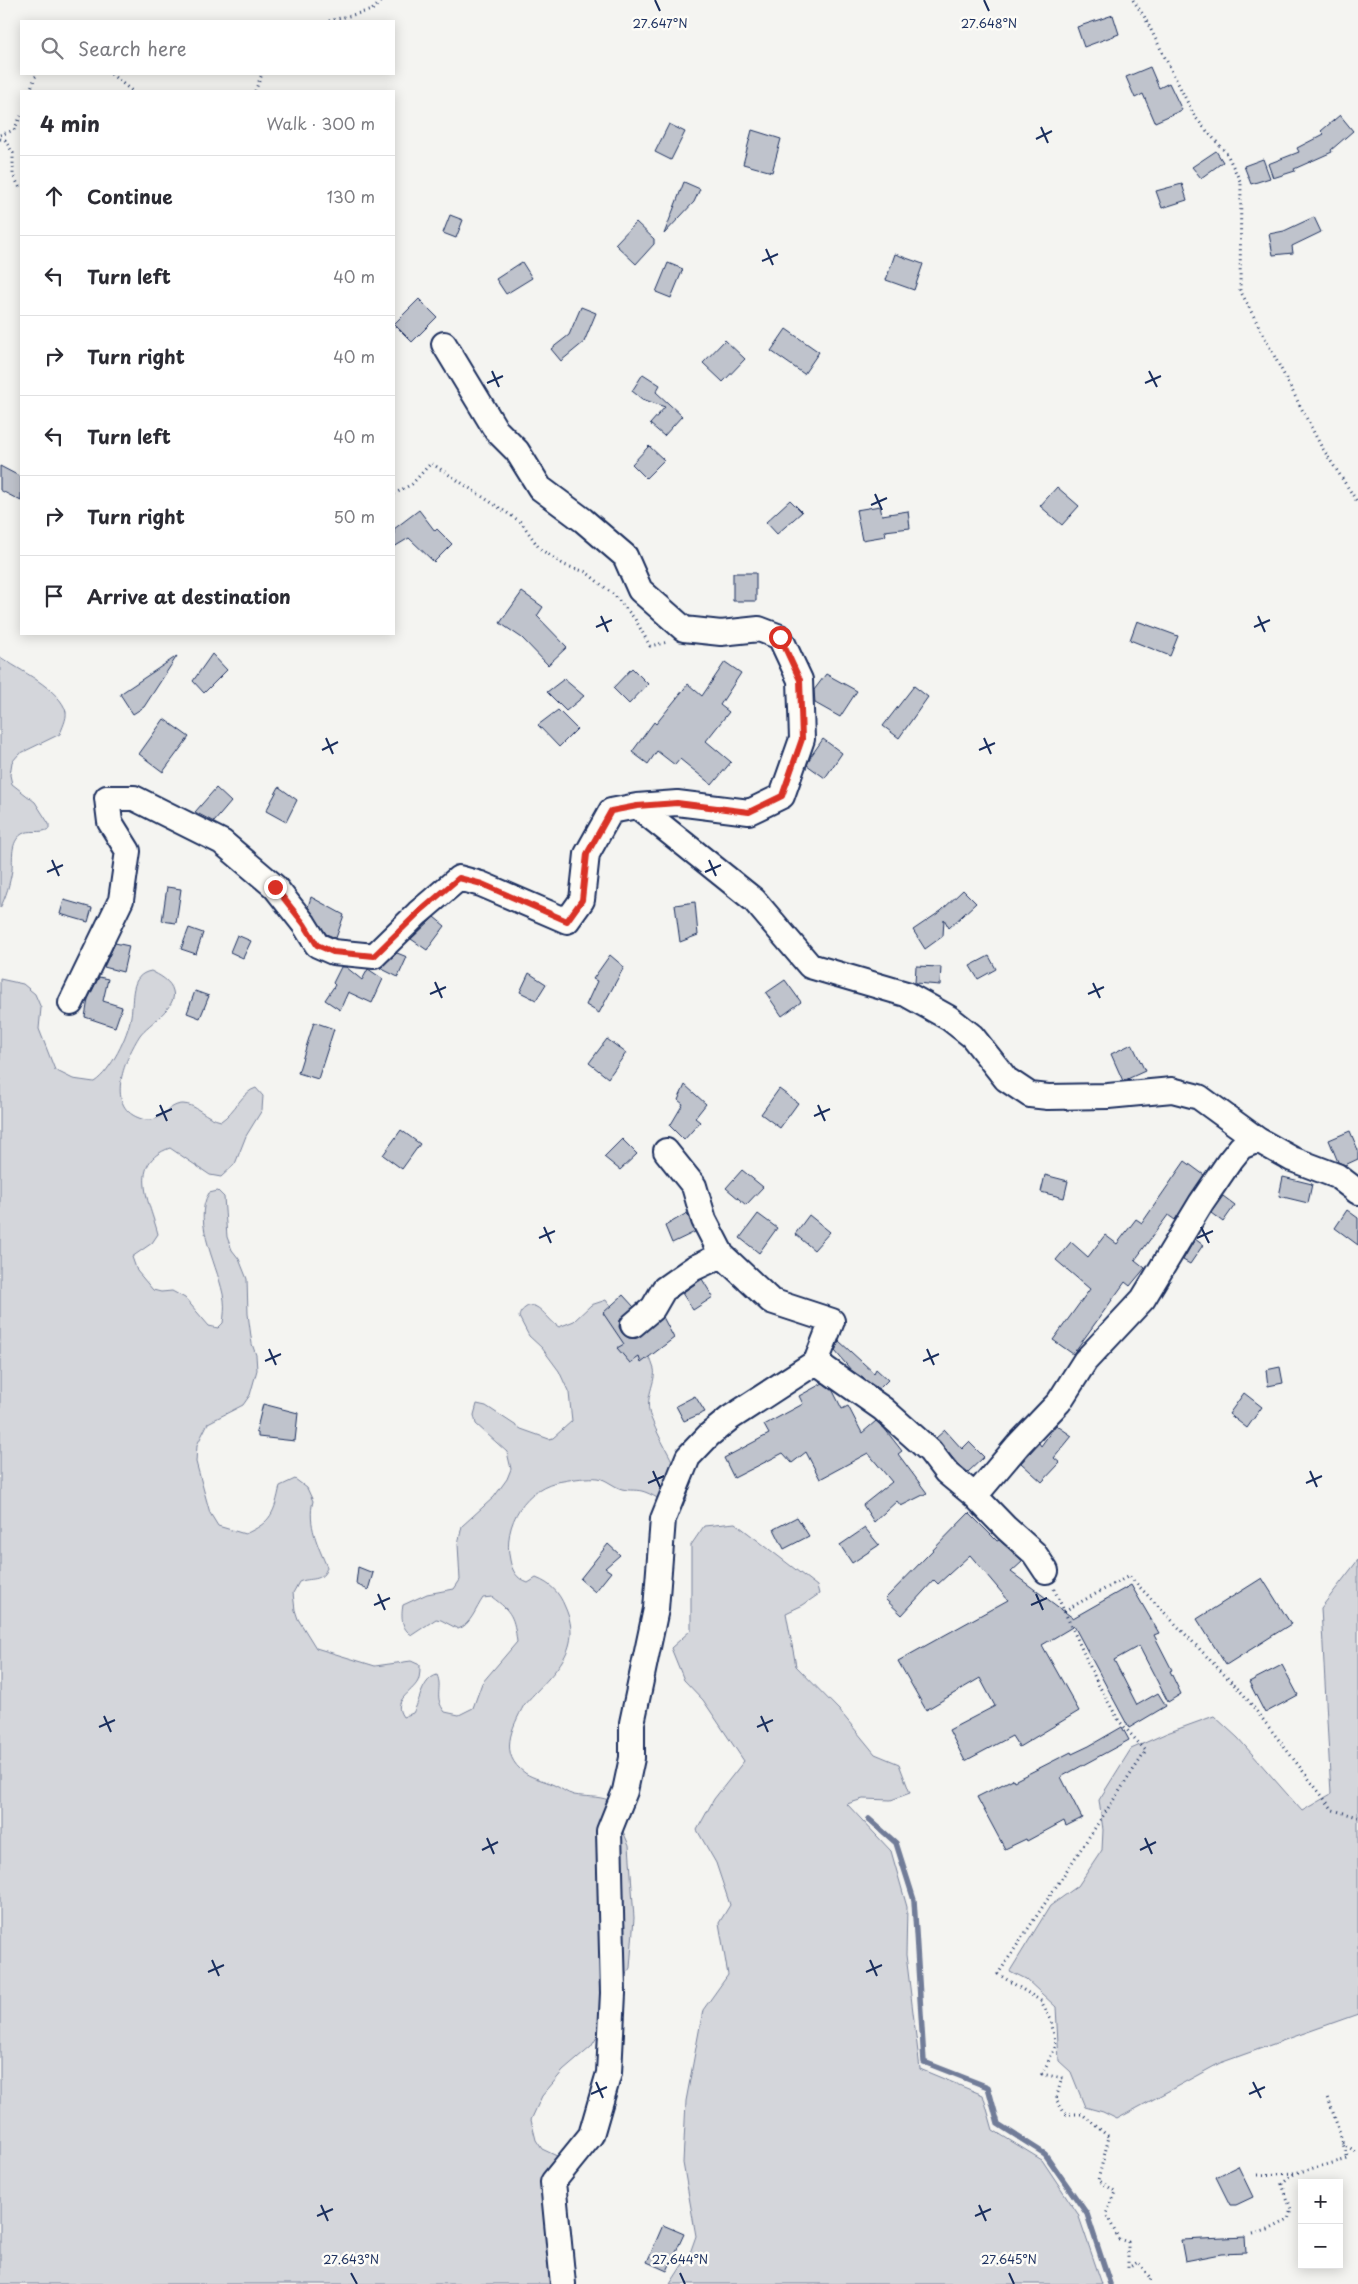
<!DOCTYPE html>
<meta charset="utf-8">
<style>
:root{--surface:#fff;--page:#f7f7f7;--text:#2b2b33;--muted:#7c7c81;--line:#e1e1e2}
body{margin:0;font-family:"Playpen Sans",sans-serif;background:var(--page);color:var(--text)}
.controls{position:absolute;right:15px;bottom:15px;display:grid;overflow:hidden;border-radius:0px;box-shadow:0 2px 12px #0003}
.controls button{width:45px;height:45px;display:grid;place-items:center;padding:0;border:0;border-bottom:1px solid var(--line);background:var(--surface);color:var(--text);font:25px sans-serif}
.stop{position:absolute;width:15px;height:15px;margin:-11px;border:4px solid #d93025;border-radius:50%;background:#fff}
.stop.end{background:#d93025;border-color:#fff;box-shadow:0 1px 5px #0008}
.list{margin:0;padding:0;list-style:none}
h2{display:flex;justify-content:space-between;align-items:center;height:65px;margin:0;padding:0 20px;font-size:21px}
h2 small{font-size:16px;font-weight:400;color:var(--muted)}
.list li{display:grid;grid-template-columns:32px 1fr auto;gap:15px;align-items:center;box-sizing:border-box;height:80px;padding:0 20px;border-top:1px solid var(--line)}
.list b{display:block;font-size:19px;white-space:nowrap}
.list em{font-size:16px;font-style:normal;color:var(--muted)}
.icon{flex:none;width:28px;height:28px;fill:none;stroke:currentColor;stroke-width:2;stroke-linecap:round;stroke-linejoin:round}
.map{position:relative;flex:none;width:1358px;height:2284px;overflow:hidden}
.search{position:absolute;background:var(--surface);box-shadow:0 2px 12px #0003;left:20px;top:20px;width:375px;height:55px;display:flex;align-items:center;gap:12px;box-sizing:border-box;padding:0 18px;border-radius:0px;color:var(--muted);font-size:19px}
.panel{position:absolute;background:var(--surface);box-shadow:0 2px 12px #0003;left:20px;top:90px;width:375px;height:545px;border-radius:0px}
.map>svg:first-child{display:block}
.green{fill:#d4d6db;stroke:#78829c}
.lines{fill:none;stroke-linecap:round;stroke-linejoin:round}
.stream{stroke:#717c98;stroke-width:5.5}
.building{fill:#bfc3cc;stroke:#1b2f5e}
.minor-casing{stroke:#1b2f5e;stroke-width:28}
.path{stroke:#1b2f5e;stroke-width:3;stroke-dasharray:1 4;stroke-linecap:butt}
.minor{stroke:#fdfcf7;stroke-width:24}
.route{stroke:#d93025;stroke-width:6}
.ticks{fill:none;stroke:#1b2f5e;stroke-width:2}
.ticks-label{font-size:12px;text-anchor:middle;fill:#1b2f5e;stroke:#fdfcf7;stroke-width:5;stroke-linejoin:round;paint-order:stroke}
</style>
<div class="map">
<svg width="1358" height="2284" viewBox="0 0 1358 2284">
<rect width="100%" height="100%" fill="#f4f4f1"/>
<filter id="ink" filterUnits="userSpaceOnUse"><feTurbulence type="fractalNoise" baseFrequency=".02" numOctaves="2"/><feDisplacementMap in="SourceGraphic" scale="10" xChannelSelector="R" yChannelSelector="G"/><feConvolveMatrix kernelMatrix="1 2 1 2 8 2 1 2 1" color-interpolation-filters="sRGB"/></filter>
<g filter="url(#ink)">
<!-- green -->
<path class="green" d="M0,657c18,12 61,33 66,55 1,7 -4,16 -6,22l-41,20 -7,8 -2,13 2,9 23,18 14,22v5c-9,5 -19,0 -27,5 -12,8 -9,24 -10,36 -2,13 -6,27 -12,38z
M151,971c8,4 20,10 22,20 5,16 -25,33 -33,44 -14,22 -36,70 -1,83 23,9 26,-14 44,-14 13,0 22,14 38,17 14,-9 21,-29 35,-33l7,8 -1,14 -16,26 -11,28 -14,13 -11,-2 -40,-27c-43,15 -20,55 -12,86l-6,9 -20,14 5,14 16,19 8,2 11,-1 13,7 24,28 9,2 5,-5c1,-8 2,-15 1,-23 -4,-31 -33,-78 -15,-107l9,-2 6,6 3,40 5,13 7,9 8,20 1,35 4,30 4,11 1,15 -7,25 -7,10 -35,18 -11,22 -1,17 14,51 8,13 27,8c27,-12 29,-21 35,-48l15,-7 12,9 6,13c-6,23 5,45 14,66 -4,16 -17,10 -28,15l-6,11 2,17 3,9 18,29 59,18 36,-5 9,4c0,5 0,11 -2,16 -6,12 -27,19 -15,36l10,-4c7,-12 9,-34 24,-38 6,13 -4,22 8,37l14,3 14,-7 9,-25 35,-41c-3,-25 -5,-30 -25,-45l-9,1c-7,10 -13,28 -25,31l-17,-9 -5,-1 -24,16c-11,-6 -11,-19 -9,-30l24,-11 27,-5 6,-9 -2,-36 4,-18 32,-29 13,-18 4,-10 -4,-17 -31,-28 -2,-9 3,-11 9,2 35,23 28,10 4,-1 19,-17 -3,-28 -10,-22 -17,-23 -13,-12 -10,-19c1,-4 2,-6 6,-9 12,-10 23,13 34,19l15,-6 17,-16 15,-5c7,9 11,20 17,30 10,14 26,19 31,39 3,12 -11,30 -3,49 11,28 29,51 36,81l-7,7c-13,-1 -24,-10 -35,-14 -8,-3 -15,-1 -23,-3 -8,-2 -16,-10 -24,-11 -11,-1 -24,1 -35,3 -37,4 -61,44 -53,79 2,11 7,19 18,23l8,-5c15,6 23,14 29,29 20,44 -14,67 -41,98 -12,23 -26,49 1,68 9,6 19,7 29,12 7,3 12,8 20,10 12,2 23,1 35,5l20,45 5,73 -4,50 -7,11 -14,38 -18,30 -28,24 -21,25 -11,24 5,20 6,9 17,8 10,12 -6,34 10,81h-573v-1305l23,5 12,10 6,14 -2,21 16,41 18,9 21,3c17,-11 34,-46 37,-66 3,-17 -2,-41 20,-45z
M735,1523l82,63 2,8 -16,11 -17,8 10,53 43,44 36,44 24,10 11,29 -19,7 -28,-1 -16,5 44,47 16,56 -1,48 14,114 63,26 10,35 49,30 36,54 24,70h-432l20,-31 6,-17 -13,-73 3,-62 17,-91 25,-35 -9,-52 11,-18 -14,-42 -19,-33 17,-31 30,-38 -41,-61 -19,-20 -13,-32 20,-18v-85l13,-19z
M1358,1560v454l-138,49 -103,56 -14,-7 -18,-5 -14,-35 -12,-11 -3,-54 -30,-28 -16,-8 40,-65 28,-20 24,-36 1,-20 -4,-30 32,-51 36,-16 47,-17 24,22 64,73 29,-17 -10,-186z"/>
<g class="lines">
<!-- stream -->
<path class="stream" d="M869,1819l27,24 18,57 10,162 64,25 10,37 47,30 42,60 23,70"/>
</g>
<!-- building -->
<path class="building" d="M1113,15l6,19 -35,13 -7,-20z
M1150,67l9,21 10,-5 13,27 -27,12 -12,-28 -8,4 -9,-21z
M1340,115l13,16 -22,19 1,2 -38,17 1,2 -22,7 -5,-14 31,-12 -2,-4 27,-14 -3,-3z
M669,124l16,8 -14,28 -16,-8z
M752,130l29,9 -9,33 -29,-8z
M1216,151l7,11 -22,16 -9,-11z
M1263,159l7,19 -19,6 -7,-18z
M684,182l16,7 -6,13 -30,32z
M1182,184l5,16 -25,8 -6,-17z
M450,215l13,5 -7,18 -13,-5z
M1314,217l7,15 -29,14 1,7 -20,2 -4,-21 15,-3z
M636,222l18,17v5l-18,20 -21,-20z
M895,254l28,10 -9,26 -28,-10z
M522,262l10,16 -26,16 -10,-15z
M668,263l15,6 -12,29 -15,-6z
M419,299l18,18 -25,25 -18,-18z
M581,307l15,6 -12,29 -23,19 -10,-12 18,-14z
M786,329l33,23 -15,22 -33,-23z
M725,340l20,19 -22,23 -20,-19z
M643,374l17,11 -4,7 26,24 -18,20 -14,-12 15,-17 -23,-8 -10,-8z
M649,446l15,14 -18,18 -14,-14z
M0,466l21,11v24l-21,-11z
M1057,487l22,19 -17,19 -22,-19z
M790,500l12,12 -25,22 -11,-12z
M880,506l2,9 26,-4 2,17 -25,3 1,5 -24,4 -6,-30z
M419,510l16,21 2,-2 15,15 -18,18 -25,-24 -15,9v-18z
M733,573h23v28h-23z
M522,592l21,15 -6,9 30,31 -19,18 -26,-27 -22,-15z
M1137,621l41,15 -8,20 -40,-16z
M212,654l15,16 -23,23 -11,-12z
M177,656l-33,51 -11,7 -13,-20z
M725,662l16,11 -21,32 9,7 -23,29 25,21 -19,23 -32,-26 -5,6 -18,-14 -9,13 -16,-12 22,-30 2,2 32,-40 14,12z
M632,668l16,16 -19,20 -16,-16z
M826,674l31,17 -17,26 -25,-14 -1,-13z
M564,679l20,17 -18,15 -19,-19z
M914,686l14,11 -29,41 -16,-12z
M558,710l19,19 -18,18 -21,-22z
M164,719l25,18 -26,35 -24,-18z
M823,739l19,14 -17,25 -18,-13 4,-9z
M279,787l18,13 -11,22 -20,-11z
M216,788l15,14 -17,20 -19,-10z
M167,887l14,2 -5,34 -14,-2z
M963,890l13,13 -27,25 -5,-9 -1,17 -18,13 -12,-19 28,-19z
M311,897l33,18 -8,23 -10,-4 -18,-27z
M64,900l28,8 -4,14 -28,-8z
M695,902l3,33 -18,7 -5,-37z
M434,917l11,9 -18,24 -16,-11z
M189,928l14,5 -7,21 -15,-5z
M237,935l14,6 -8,17 -13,-6z
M115,943l14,3 -6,26 -19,-5z
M397,953l10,4 -9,20 -18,-9z
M610,955l14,12 -25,46 -13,-8 11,-24 -4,-2z
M989,956l7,13 -18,10 -8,-13z
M916,966l25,1 -1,18 -25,-2z
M341,967h5l16,13 6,-11 15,10 -11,24 -24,-11 -8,18 -15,-10 10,-15 -2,-2z
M529,973l17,11 -10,16 -16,-8z
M99,977l9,2 -5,22 19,6 -7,20 -30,-10 3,-18z
M785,980l16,22 -19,14 -16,-23z
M195,991l14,5 -9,22 -13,-5z
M314,1022l20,7 -16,50 -20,-6z
M607,1039l19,14 -18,25 -19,-15z
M1132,1044l13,27 -22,10 -12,-27z
M685,1085l21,19 -11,14 5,4 -16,18 -14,-14 13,-22 -5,-4z
M779,1089l19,14 -18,25 -19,-14z
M401,1130l19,14 -18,25 -19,-14z
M1350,1131l8,19v9l-13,6 -7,-3 -9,-22z
M622,1139l15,15 -17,16 -16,-13z
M1185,1161l19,14 -29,45 -7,-5 -33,45 10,8 -15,18 -5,-4 -52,72 -20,-14 37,-51 -34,-29 15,-18 17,15 17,-22 12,9 19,-25 6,4z
M742,1170l21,17 -17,18 -20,-17z
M1045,1175l23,6 -4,17 -23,-6z
M1283,1177l29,7 -4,19 -29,-7z
M1223,1196l12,9 -12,17 -12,-9z
M1347,1210l11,8v27l-23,-17z
M687,1213l8,19 -23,11 -7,-17z
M758,1214l19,14 -18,25 -19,-15z
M809,1215l21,17 -16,18 -19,-16z
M1195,1239l8,6 -13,19 -7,-4z
M702,1279l11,18 -20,13 -11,-17z
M623,1295l11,12 -14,13 -1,7 4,7 6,4h7l27,-21 11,21 -33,25 -2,-6 -9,6 -13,-15 7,-4 -21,-31z
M839,1341l35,32 2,-4 12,11 -9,9 -28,-19 -16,-19z
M1280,1367l3,16 -15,3 -2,-16z
M823,1383l10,8 9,18 6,-3 14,27 14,-12 8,7 18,23 -4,3 29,39 -26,13 -4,-5 -23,21 -11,-17 29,-23 -24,-29 -48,26 -14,-27 -14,11 -9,-10 -49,25 -10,-20 45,-24 -5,-9 39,-21 -4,-8z
M1244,1393l18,14 -15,21 -18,-14z
M695,1396l10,16 -21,9 -8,-15z
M263,1404l35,9 -3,28 -37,-4v-4l-2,-1z
M1056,1425l16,11 -18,22 6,5 -18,19 -21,-19 18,-20 2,3z
M945,1430l17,19 7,-7 15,15 -16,15 -12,-10 -20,-24z
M969,1513l28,28 2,-1 24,21 -12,11 62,46 58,-33 28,48 -5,2 18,35 -2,1 11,23 -13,8 -29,-56 -25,14 23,45 21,-12 8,13 -37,22 -55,-102 -32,19 37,66 -60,36 -7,-11 -47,25 -16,-31 46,-24 -15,-28 -54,32 -28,-49 110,-61 -38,-45 -32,29 -4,-4 -32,35 -17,-16z
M797,1517l12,19 -25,13 -10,-20z
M865,1528l14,17 -27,18 -12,-18z
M608,1544l12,11 -15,13 6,4 -16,20 -15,-13z
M358,1567l15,6 -5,17 -12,-6z
M1262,1578l29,46 -65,41 -29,-46z
M1282,1665l16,30 -33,18 -16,-31z
M1122,1727l7,13 -68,37 21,41 -16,8 -2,-5 -37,20 -1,-2 -21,10 -28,-52 36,-18 1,2 57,-29 1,2 17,-8z
M1238,2166l15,31 -17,8h-6l-14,-28z
M663,2225l21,9 -17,37 -20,-9z
M1245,2237l1,16 -25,1 -36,7 -4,-21z"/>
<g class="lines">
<!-- minor casing -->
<g class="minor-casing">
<path id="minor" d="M444,344l52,86 21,21 23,37 43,32 42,36 15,34 44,39 37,4 38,-4 21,8 20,43 2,59 -20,57 -33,16 -72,-9 -40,3 117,94 56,66 96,28 43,24 23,18 34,43 24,16 18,2 60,-1 64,-6 27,7 59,43 34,19 45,17 21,16
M71,1003l50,-103 7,-49 -18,-29 -3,-24h27l88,44 53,45 29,37 13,21 16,7 41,4 44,-43 41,-35 22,6 86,37 15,-21 5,-46 24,-43 26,-5
M666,1151l28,35 10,34 18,35 49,46 61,20 -16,41
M633,1325l20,-17 11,-19 30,-21 28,-13
M1046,1571l-12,-18 -28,-25 -31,-32 43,-51 41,-43 26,-41 58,-62 58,-96 28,-41 12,-15 17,-7
M563,2284l-10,-102 38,-47 18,-62 4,-80 -4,-162 16,-40 7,-33v-35l24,-114 7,-90 25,-62 21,-22 21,-17 86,-56 67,47 47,42 16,21 29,24"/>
</g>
<!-- path -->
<path class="path" d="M1133,0l11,16 51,101 32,37 14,29 -1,107 81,156 37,57
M329,21l43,-11 11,-10
M111,74l21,17
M30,91l5,-14 4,-3
M255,91l7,-17
M0,135l14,-5 7,-14
M0,139l5,1 8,13v22l8,15
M394,494l18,-10 19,-21 90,59 19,27 24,16 22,7 29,24 20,23 15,27 18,-4
M1054,1589l44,95 21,37 27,30 -148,223 43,27 10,19 5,26 -14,28 20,4 -6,21 9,15h17l27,23 -11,43 18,12 -10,22 13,25 9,3v26l10,-6 13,17 -2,5
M1064,1611l65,-35 115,119 89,115 25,7
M1342,2143l16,10
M1258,2175l37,-2 53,-14 -20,-62
M1253,2234l15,-4 20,-10 3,-11 -9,-25 12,-10"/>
<!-- minor -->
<use href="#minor" class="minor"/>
</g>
</g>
<g class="lines" filter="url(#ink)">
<!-- route -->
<path class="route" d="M275,887l29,37 13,21 16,7 41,4 44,-43 41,-35 23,6 85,37 15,-21 5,-46 24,-43 26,-5 40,-3 72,9 33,-16 20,-57 -2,-59 -20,-43"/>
</g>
<!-- ticks -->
<path class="ticks" d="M655,0l5,11M984,0l5,11M1041,127l7,16M1036,139l16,-8M766,249l7,16M762,261l16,-7M492,371l7,16M1149,371l8,16M487,383l16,-7M1145,383l16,-7M875,494l7,16M871,505l16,-7M601,616l7,16M1258,616l7,16M596,627l16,-7M1254,627l16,-7M326,738l7,16M984,738l7,16M322,750l16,-8M979,750l16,-7M52,860l7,16M709,860l7,16M47,872l16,-7M705,872l16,-7M435,982l7,16M1093,983l7,15M430,994l16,-7M1088,994l16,-7M160,1105l7,16M818,1105l7,16M156,1116l16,-7M814,1116l16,-7M544,1227l7,16M1201,1227l8,16M539,1238l16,-7M1197,1238l16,-7M269,1349l7,16M927,1349l7,16M265,1361l16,-7M923,1361l16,-7M653,1471l7,16M1310,1471l7,16M648,1483l16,-7M1306,1483l16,-7M378,1594l7,16M1036,1594l7,16M374,1605l16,-7M1031,1605l16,-7M104,1716l7,16M761,1716l7,16M99,1727l16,-7M757,1727l16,-7M487,1838l7,16M1145,1838l7,16M482,1850l16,-8M1140,1850l16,-8M212,1960l7,16M870,1960l7,16M208,1972l16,-7M866,1972l16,-7M596,2082l7,16M1253,2082l8,16M591,2094l16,-7M1249,2094l16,-7M321,2205l7,16M979,2205l7,16M317,2216l16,-7M975,2216l16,-7M351,2273l6,11M680,2273l5,11M1009,2273l5,11"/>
<g class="ticks-label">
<text x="660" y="28">27.647°N</text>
<text x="989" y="28">27.648°N</text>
<text x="351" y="2264">27.643°N</text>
<text x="680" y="2264">27.644°N</text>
<text x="1009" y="2264">27.645°N</text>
</g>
</svg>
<div class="controls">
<button>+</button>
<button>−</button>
</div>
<div class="stop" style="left:780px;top:637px"></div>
<div class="stop end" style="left:275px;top:887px"></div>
<div class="search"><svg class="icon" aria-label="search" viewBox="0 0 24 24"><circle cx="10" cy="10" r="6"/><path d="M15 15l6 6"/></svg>Search here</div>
<section class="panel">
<h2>4 min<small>Walk · 300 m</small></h2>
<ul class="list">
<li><svg class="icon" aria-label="ahead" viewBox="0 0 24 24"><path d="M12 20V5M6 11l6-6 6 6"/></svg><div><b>Continue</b></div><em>130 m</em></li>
<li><svg class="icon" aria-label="left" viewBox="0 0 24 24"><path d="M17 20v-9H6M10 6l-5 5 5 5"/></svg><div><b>Turn left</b></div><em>40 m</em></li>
<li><svg class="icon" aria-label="right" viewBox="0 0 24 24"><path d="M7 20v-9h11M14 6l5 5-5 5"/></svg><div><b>Turn right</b></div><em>40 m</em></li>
<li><svg class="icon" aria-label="left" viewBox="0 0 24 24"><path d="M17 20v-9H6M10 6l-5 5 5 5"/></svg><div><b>Turn left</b></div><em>40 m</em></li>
<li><svg class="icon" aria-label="right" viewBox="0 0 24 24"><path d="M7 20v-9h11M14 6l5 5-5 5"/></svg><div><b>Turn right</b></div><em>50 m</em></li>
<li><svg class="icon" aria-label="arrive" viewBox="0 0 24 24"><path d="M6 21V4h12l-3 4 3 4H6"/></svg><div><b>Arrive at destination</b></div></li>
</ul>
</section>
</div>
